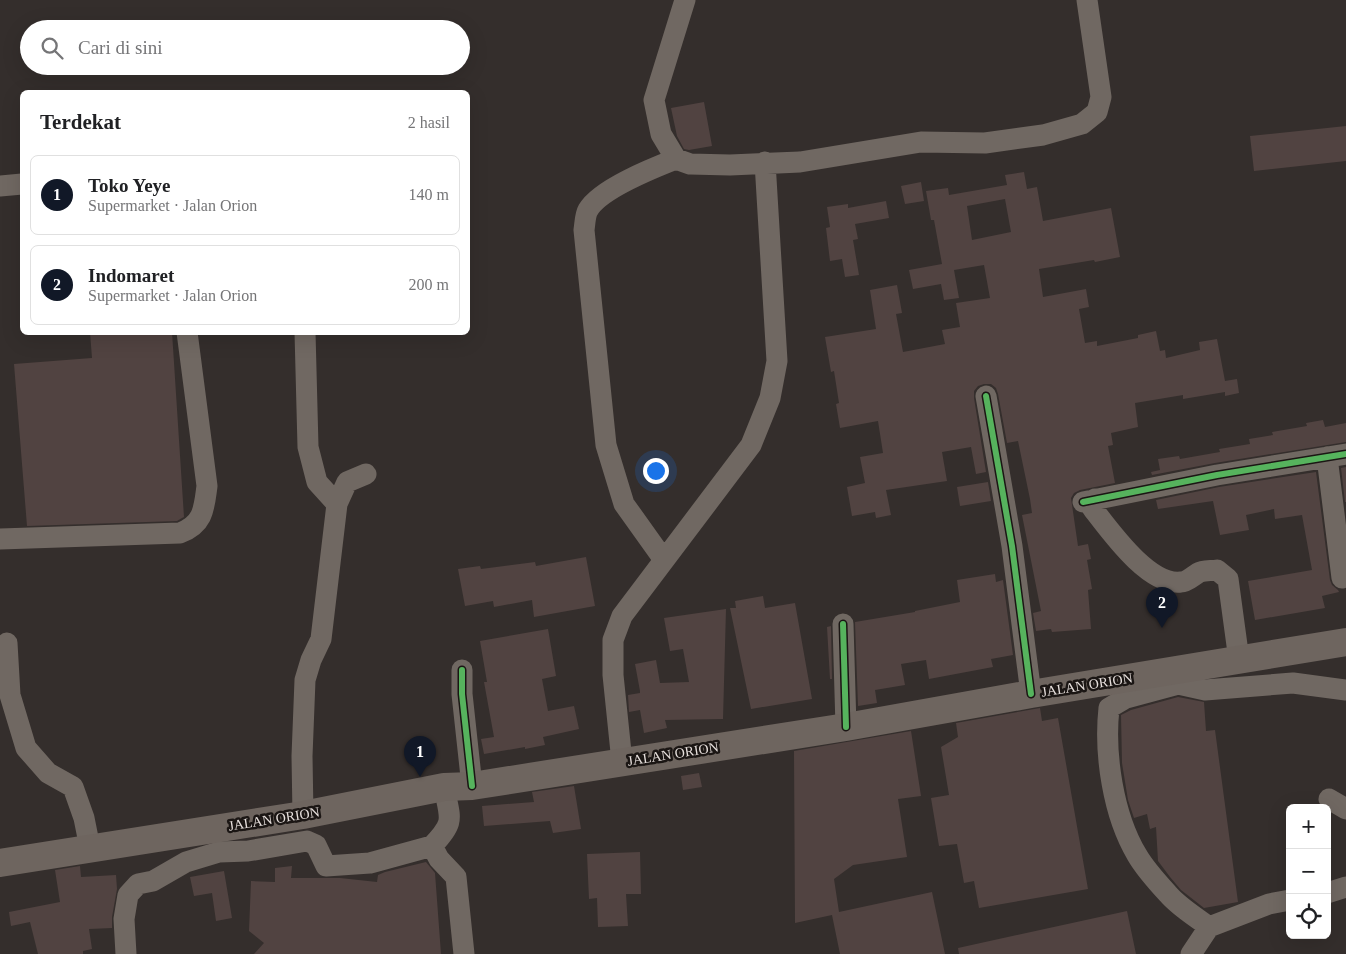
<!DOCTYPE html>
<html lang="id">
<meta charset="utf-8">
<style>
:root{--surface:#fff;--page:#f2f2f2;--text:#202124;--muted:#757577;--line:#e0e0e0;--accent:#111827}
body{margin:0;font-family:"Times New Roman",serif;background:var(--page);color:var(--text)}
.controls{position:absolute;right:15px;bottom:15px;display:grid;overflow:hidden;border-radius:8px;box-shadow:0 5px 20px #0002}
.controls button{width:45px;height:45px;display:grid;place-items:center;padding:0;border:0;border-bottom:1px solid var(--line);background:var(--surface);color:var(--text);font:25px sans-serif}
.you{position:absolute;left:655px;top:470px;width:18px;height:18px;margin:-12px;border:4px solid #fff;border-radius:50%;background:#1a73e8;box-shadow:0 0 0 8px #1a73e833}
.badge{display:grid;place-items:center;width:32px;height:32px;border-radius:50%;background:var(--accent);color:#fff;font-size:16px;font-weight:700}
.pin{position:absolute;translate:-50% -41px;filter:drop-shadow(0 1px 2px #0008)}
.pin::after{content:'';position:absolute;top:26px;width:18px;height:15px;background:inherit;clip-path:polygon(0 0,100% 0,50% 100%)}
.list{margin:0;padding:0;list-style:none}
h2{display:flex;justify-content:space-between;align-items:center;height:65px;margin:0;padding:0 20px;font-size:21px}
h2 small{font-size:16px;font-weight:400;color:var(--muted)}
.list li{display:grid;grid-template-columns:32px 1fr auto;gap:15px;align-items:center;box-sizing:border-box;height:80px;margin:0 10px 10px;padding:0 10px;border:1px solid var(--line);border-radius:8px}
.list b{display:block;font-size:19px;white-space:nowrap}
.list p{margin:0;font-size:16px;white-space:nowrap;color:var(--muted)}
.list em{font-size:16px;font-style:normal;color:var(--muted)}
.icon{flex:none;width:28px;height:28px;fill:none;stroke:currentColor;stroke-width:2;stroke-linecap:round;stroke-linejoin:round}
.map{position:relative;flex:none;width:1346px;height:954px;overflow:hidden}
.search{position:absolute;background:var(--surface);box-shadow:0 5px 20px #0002;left:20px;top:20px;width:450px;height:55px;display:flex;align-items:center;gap:12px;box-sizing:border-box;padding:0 18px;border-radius:28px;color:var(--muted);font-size:19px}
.panel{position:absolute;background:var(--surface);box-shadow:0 5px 20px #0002;left:20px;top:90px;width:450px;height:245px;border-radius:8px}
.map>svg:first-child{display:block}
.building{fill:#514341;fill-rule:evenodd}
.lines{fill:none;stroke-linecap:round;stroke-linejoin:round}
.minor{stroke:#706862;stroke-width:21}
.highway{stroke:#6e655f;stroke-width:28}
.cycleway-casing{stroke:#1b1614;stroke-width:9}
.cycleway{stroke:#56b35d;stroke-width:6}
.labels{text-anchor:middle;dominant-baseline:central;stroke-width:5;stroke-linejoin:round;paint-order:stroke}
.street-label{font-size:14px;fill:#e7e0dd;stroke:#1b1614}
</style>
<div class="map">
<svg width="1346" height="954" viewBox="0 0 1346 954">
<rect width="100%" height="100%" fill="#342e2c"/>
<!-- building -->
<path class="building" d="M704,102l8,44 -23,4 -5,-1 -7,-13 -6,-28z
M1346,126v35l-92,10 -4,-35z
M1024,172l3,17 10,-2 6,34 68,-13 9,49 -25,5 -1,-2 -55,9 4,28 43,-8 3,18 -10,2 6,34 12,-2v5l41,-8v-3l18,-4 4,20 5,-1 1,8 34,-8 -1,-8 18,-3 8,42 12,-2 2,14 -14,3v-4l-42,7v-4l-48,8 3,24 -27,6 2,12 -5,1 7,37 -35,7 -6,3 -3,5 7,48 10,-2 3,15 -4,1 5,29 -4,1 3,39 -39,3 -1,-3 -15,2 -3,-18 8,-2 -19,-96 10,-2 -2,-14 -12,-58 -11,2 -9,-49 -2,-6 -5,-4h-7l-6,2 -4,5v7l12,74 -10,2 -5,-27 -29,5 5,29 -61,9 5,25 -15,3 -1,-6 -23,4 -5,-29 18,-4 -5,-26 23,-4 -5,-32 -38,7 -4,-24 3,-1 -5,-32 -3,1 -6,-35 51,-8 -6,-39 27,-5 5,28 -6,1 7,38 42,-8 -3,-14 18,-3 -4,-24 34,-5 -6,-33 -30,5 5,28 -15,2 -3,-16 -28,5 -4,-19 33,-6 -8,-44h-3l-5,-29 22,-3 1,7 58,-10 -2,-10zM1005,199l6,33 -39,8 -5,-34z
M921,182l3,19 -19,3 -4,-18z
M886,201l3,17 -34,6 3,15 -5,1 6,35 -14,2 -3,-18 -12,2 -4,-33 4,-1 -3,-20 21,-3v4z
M90,332h82l12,185 -2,1 -5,3 -150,5 -13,-162 78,-6z
M1323,420l2,7 21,-4v19l-131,21 -63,12 -1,-3 9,-2 -2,-11 21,-3 1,3 40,-7 -1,-3 31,-5 -1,-5 24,-4 -1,-3 35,-6 -1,-3z
M1346,467v35h-1l-4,-34z
M1316,472l14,108 2,5 6,5 1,2 -17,4 3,12 -70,12 -7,-39 64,-11 -10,-55 -27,4 -1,-10 -28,6 3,15 -29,5 -7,-34 -55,8 -2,-9 63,-13z
M988,482l3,19 -31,5 -3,-19z
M586,557l9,49 -61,11 -2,-17 -38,7 -1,-6 -28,5 -7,-37 22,-3 1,3 54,-7 1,4z
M995,574l1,8 7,-2 10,75 -22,4 2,8 -64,12 -3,-19 -25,4 4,21 -30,5 2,13 -19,3 -3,-84 60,-10v-1l45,-9 -3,-22z
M763,596l2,12 30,-5 17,96 -61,10 -21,-101h6l-1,-7z
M726,609l-3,110 -58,1 2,8 -23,5 -4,-23 -11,2 -1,-17 12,-2v-2l-5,-27 21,-4 4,23 29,-1 -6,-33 -13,2 -6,-33z
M831,626l1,53h-2l-3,-52z
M548,629l8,47 -14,3 6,32 26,-5 5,23 -36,8 2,8 -20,4v-2l-41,7 -3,-15 13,-2 -10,-55h3l-7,-41z
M1178,697l26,5 2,29 9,-1 23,172 -34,6 -23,-18 -11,-13 -12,-16 -2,-34 -6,2 -3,-15 -13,4 -6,-18 -6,-37 -1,-48 10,-5z
M1040,708l2,13 16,-3 30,171 -109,19 -5,-27 -10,2 -7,-39 -18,2 -8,-48 18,-3 -8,-48 17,-10 -2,-14z
M911,731l10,65 -23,3 9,58 -54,8 -19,14 5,33 93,-20 13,62h-105l-8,-39 -37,8 -1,-172z
M699,773l3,14 -19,3 -2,-14z
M574,786l7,43 -28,4 -3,-12 -66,5 -2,-20 52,-4 -2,-10z
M640,852l1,42h-15l2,32 -30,1 -1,-29 -8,1 -2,-45z
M426,862l9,11 6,81h-187l10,-11 -15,-12 2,-50 24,1v-14l17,-2 -1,12h49l37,4 1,-7 7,-3z
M80,866l1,11 35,-2 1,14 -5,28v11l-23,1 3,20 -9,2v3h-45l-8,-32 -19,4 -2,-14 51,-10 -5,-32z
M224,871l8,47 -16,3 -4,-28 -18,3 -4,-19z
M1127,911l9,43h-177l-1,-6z"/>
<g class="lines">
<!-- minor -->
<path class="minor" d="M685,0l-31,100 7,34 15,25 14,5 40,1 70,-3 121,-20 64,1 58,-8 39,-11 15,-12 4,-15 -14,-97
M0,186l22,-2
M986,396l26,150 19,148
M1327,457l15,121
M1095,499l-4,7 2,3c18,23 56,77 88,73 6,0 12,-6 17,-9 5,-3 13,-2 19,-3l11,9 11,81
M1083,502l134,-27 129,-21
M337,504l10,-22 19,-8
M0,539l180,-6c24,-9 24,-25 27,-47l-20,-154
M664,560l-40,-56 -18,-59 -22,-215c1,-6 1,-15 4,-20 12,-21 65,-42 88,-51
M843,624l3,103
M7,643l3,52 16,53 22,25 25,14 11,31 6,30
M1183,669l-1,8 -4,7 -52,14 -17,10c-5,46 4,107 28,147 8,14 20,27 31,39 11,13 28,23 41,33
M462,670v24l10,92
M1178,684l27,6 88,-7 53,7
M622,762l-9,-87v-35l9,-24 129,-171 19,-47 7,-37 -12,-199
M444,787c6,32 12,34 -12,59l7,13 17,18 8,77
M1329,799l17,10
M303,815l-1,-59 3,-76 6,-20 10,-21 16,-135 -20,-22 -9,-35 -3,-115
M1327,893l19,-6
M126,954l-2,-35 4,-24 10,-11 15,-3 33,-19 33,-10 29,-1 59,-10 9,4 10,21 44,-3 62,-17
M1191,954l18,-27 60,-23 21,-4"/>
<!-- highway -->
<path class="highway" d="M0,863l303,-48 141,-28 28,-1 374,-59 185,-33 315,-52"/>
<!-- cycleway casing -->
<g class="cycleway-casing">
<path id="cycleway" d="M986,396l26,150 19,148
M1083,502l134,-27 129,-21
M843,624l3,103
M462,670v24l10,92"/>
</g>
<!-- cycleway -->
<use href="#cycleway" class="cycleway"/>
</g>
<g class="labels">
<!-- street labels -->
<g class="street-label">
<text transform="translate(1087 685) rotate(-9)">JALAN ORION</text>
<text transform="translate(673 754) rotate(-9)">JALAN ORION</text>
<text transform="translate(274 819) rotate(-9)">JALAN ORION</text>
</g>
</g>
</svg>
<div class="controls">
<button>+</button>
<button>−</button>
<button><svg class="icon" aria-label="locate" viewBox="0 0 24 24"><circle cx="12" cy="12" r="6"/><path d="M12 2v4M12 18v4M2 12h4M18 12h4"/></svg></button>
</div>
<div class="you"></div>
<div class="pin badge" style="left:420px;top:777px">1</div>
<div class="pin badge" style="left:1162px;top:628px">2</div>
<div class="search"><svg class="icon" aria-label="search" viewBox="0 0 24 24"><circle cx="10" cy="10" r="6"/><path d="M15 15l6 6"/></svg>Cari di sini</div>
<section class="panel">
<h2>Terdekat<small>2 hasil</small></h2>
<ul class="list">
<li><span class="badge">1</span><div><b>Toko Yeye</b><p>Supermarket · Jalan Orion</p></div><em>140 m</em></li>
<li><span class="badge">2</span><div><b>Indomaret</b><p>Supermarket · Jalan Orion</p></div><em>200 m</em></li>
</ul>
</section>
</div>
